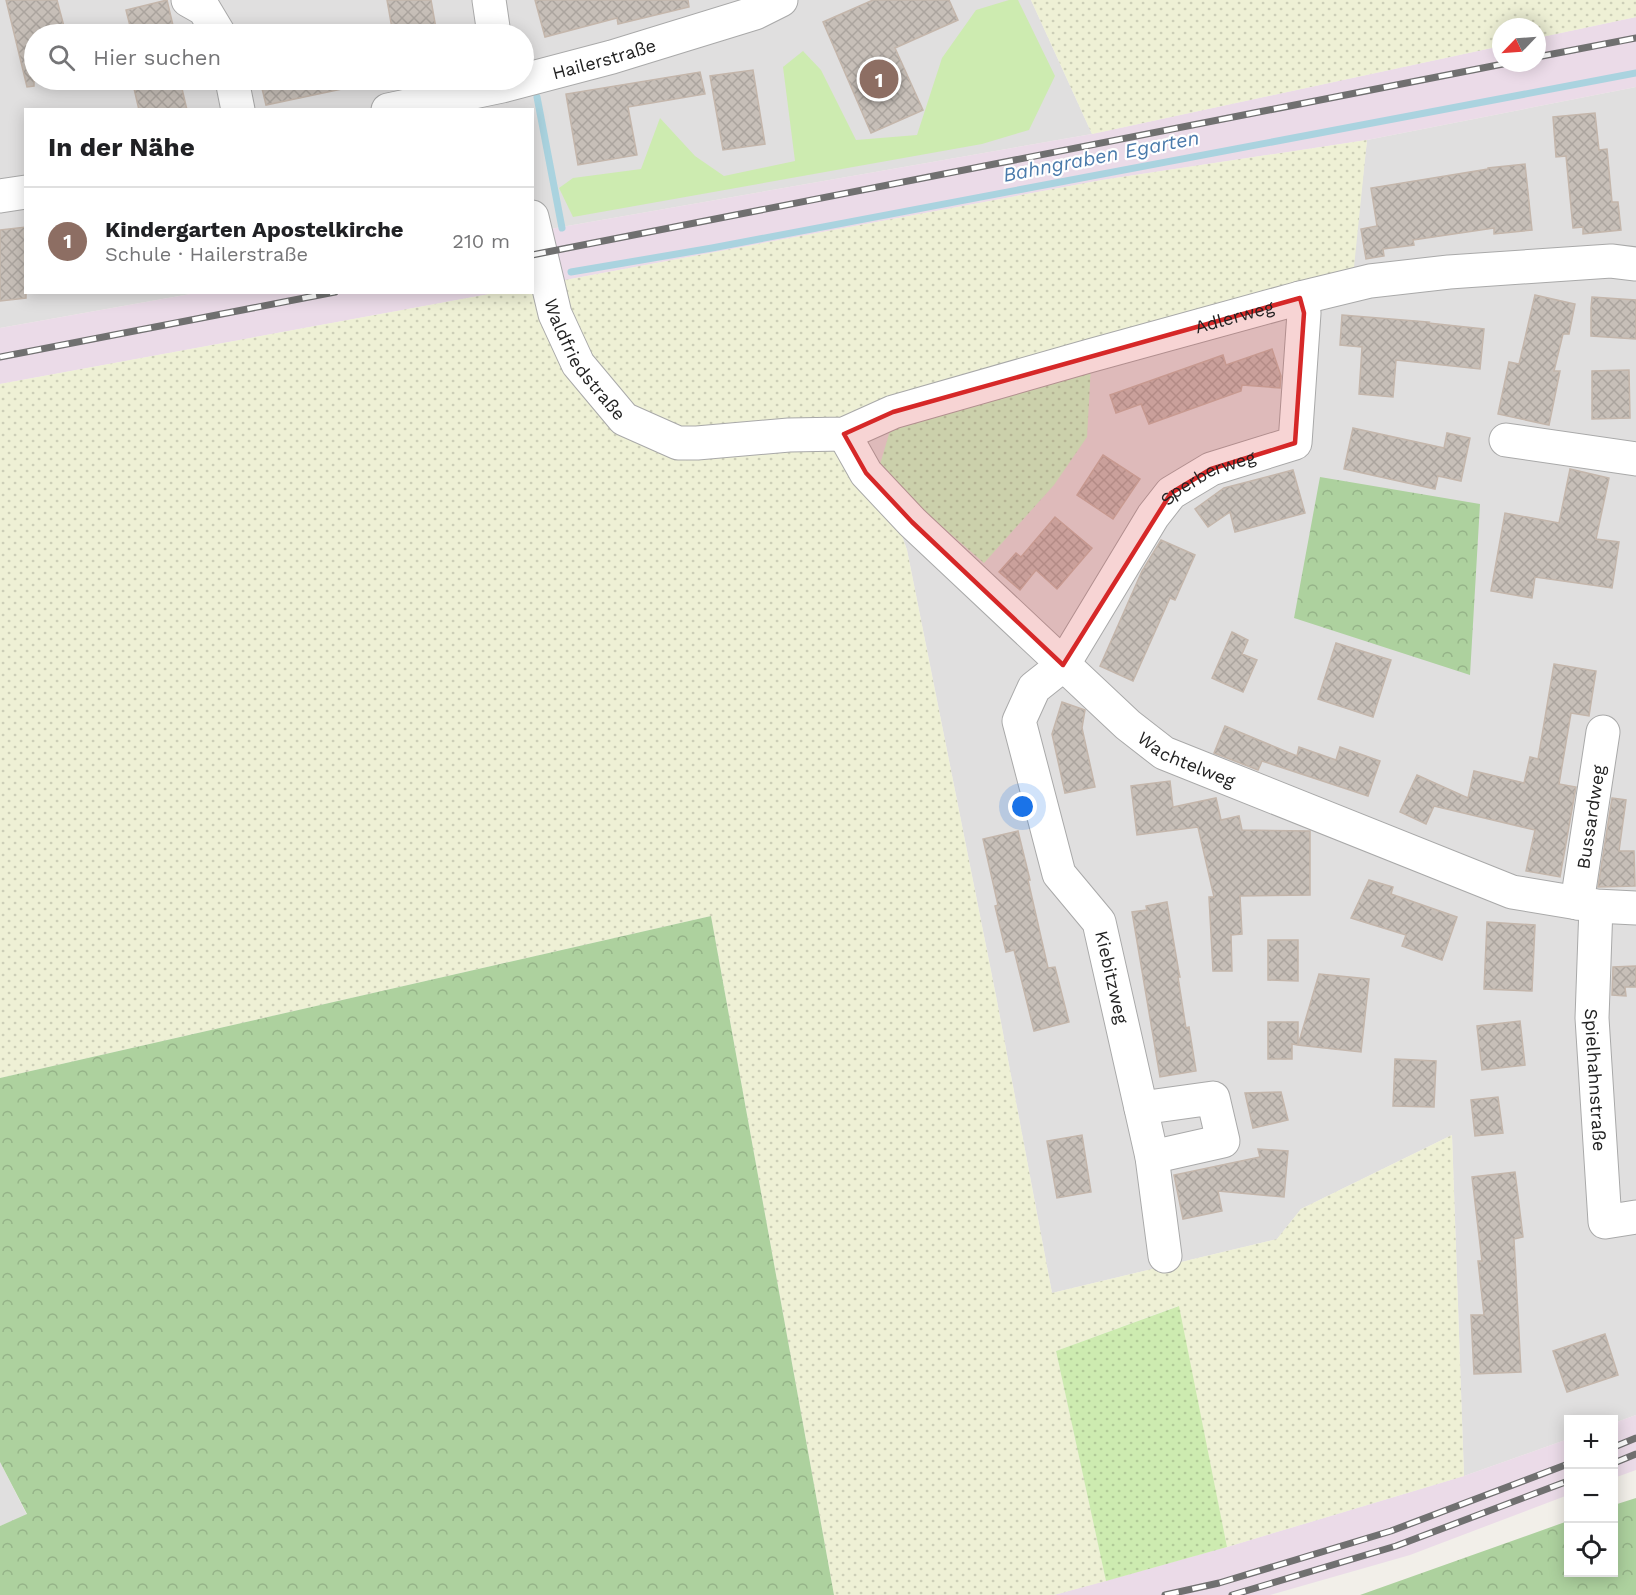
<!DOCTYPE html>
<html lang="de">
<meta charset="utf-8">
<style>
:root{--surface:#fff;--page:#f6f6f6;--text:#202124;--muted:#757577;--line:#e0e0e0;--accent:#1a73e8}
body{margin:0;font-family:"Work Sans",sans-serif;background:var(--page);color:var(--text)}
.controls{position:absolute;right:18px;bottom:18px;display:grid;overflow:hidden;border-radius:0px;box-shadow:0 3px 15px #0003}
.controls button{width:54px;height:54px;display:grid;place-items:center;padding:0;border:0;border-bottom:2px solid var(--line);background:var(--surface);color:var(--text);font:30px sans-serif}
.compass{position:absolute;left:1492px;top:18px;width:54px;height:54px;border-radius:50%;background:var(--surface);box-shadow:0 3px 15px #0003;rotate:245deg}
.you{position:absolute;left:1023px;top:807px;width:21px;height:21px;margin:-15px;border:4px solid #fff;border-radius:50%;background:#1a73e8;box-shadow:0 0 0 9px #1a73e833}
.badge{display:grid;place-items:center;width:39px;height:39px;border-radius:50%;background:var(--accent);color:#fff;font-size:20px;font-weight:700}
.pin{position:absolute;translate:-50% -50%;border:3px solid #fff;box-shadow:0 2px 6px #0006}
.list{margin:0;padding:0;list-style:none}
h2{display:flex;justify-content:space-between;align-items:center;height:78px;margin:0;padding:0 24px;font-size:26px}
h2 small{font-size:20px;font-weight:400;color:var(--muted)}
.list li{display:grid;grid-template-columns:39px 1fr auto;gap:18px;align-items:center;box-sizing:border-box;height:108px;padding:0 24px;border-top:2px solid var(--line)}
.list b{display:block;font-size:22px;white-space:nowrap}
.list p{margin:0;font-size:20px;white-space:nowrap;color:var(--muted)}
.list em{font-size:20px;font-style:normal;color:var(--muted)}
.icon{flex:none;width:33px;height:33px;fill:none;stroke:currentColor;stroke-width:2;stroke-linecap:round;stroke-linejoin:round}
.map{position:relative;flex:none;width:1636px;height:1595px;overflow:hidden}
.search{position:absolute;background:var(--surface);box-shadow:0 3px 15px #0003;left:24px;top:24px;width:510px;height:66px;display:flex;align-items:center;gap:15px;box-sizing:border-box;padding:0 21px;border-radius:33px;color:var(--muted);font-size:22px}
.panel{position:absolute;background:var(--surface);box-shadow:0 3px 15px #0003;left:24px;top:108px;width:510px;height:186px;border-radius:0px}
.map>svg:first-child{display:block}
.residential{fill:#e0dfdf;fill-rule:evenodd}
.railway{fill:#ebdbe8}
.farmland{fill:url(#farmland-dots)}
.grass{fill:#cdebb0}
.forest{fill:url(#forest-crowns)}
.park{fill:url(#park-dots)}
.garden{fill:url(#garden-dots)}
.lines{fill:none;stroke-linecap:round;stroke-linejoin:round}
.stream{stroke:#aad3df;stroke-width:7}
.building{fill:url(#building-cross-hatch);stroke:#c4b6ab;stroke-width:1.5}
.minor-casing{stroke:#a9a9a9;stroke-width:35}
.minor{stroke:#fff;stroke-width:33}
.rail-casing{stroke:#707070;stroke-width:7}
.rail{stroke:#fff;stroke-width:4.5;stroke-dasharray:14;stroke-linecap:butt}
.marked{fill:#d62828;fill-opacity:0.2;stroke:#d62828;stroke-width:4.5;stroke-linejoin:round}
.labels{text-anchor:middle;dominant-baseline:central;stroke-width:4.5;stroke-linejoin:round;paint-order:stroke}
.street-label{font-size:18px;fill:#222;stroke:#fff}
.water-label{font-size:20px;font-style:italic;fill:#4a7aab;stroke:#fff}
</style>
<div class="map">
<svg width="1636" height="1595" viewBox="0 0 1636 1595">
<defs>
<pattern id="farmland-dots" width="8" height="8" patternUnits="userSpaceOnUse" patternTransform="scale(1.5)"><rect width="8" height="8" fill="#eef0d5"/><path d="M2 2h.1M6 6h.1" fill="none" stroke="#ccceb7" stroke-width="1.8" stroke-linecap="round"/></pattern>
<pattern id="forest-crowns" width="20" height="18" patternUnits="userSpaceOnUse" patternTransform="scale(1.5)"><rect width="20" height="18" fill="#add19e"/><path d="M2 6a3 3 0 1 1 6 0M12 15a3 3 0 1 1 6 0" fill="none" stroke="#95b388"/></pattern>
<pattern id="park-dots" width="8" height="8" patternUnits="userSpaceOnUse" patternTransform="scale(1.5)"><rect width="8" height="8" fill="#c8facc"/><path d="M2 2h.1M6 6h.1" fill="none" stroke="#acd6af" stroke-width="1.8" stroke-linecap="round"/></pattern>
<pattern id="garden-dots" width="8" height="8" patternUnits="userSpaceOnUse" patternTransform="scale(1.5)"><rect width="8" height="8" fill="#cdebb0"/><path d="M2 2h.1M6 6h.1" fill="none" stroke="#b0c997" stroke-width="1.8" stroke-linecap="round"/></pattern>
<pattern id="building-cross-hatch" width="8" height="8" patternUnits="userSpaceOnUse" patternTransform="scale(1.5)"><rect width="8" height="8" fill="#c7bfb8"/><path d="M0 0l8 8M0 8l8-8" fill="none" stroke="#aba49e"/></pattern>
</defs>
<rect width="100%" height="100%" fill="#f2efe9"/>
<!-- residential -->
<path class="residential" d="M0,0h1031l61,134 -559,98 -1,-122h-506v182l170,1 -196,35zM34,34h490v46h-490z
M1636,87v1328l-22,8v-3h-46v19l-104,37 -12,-341 -151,74 -24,30 -225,54 -56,-297 -89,-446 -50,-141 496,-142 14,-127z
M0,1462l27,53 -27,11z"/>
<!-- railway -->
<path class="railway" d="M1636,17v70l-269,53 -265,40 -569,106v-54l559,-98 409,-88v17h36v-25z
M196,293h299l-495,91v-56z
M1636,1415v55l-22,8v-55z
M1568,1439v56l-158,60 -140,40h-216l173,-48 237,-71z"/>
<!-- farmland -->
<path class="farmland" d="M1031,0h605v17l-99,21v-11h-36v19l-409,88z
M1367,140l-13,127 -497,142 50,141 89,446 56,297 225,-54 24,-30 151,-74 12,341 -237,71 -49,-241 -122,45 50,230 -52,14h-220l-123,-679 -711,162v-694l495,-91 37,-1 1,-6 569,-106z"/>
<!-- grass -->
<path class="grass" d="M1009,0h9l37,76 -26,54 -47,14 -409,73 -14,-29 14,-10 68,-9 19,-51 35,38 29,20 71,-15 -12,-94 20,-16 18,19 35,70 61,-5 25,-77 34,-48z"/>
<!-- forest -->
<path class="forest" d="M1320,477l160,27 -10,171 -176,-57z
M711,916l123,679h-834v-69l27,-12 -27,-52v-384z
M1636,1498v97h-276l208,-74v51h46v-67z"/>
<!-- park -->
<path class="park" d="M1091,366l-4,71 -33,48 -70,78 -106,-92 14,-47z"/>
<!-- garden -->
<path class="garden" d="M1179,1306l48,241 -121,34 -50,-230z"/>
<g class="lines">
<!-- stream -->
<path class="stream" d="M537,97l25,131
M571,272l141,-24 924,-175"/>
</g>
<!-- building -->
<path class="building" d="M6,0h51l9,34h-32v52l-7,1z
M167,0l8,34h-43l-6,-24z
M387,0h44l6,34h-44z
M535,0h153l1,7 -71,17 -1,-6 -72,19z
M873,0h76l9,20 -63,28 28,62 -52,23 -48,-111z
M753,70l12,74 -42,6 -13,-74z
M700,72l5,22 -77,13 9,48 -59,10 -12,-71z
M132,80h48l7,30h-48z
M260,80h86l1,8 -81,17z
M1595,113l4,37 8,-1 5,53h6l3,28 -38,4v-7l-10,1 -7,-72 -10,1 -3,-40z
M1525,164l7,66 -38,4v-6l-81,12 1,5 -31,4 1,7 -18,3 -5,-30 16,-3 -6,-38 117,-19v-1z
M26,227v71l-26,3v-71z
M1535,295l40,9 -6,30h-6l-9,37h6l-11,54 -51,-11 11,-52 10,2z
M1592,297l44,3v39l-45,-3v-28z
M1342,315l87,7 -1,1 56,6 -4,40 -84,-9 -3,37 -34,-3 3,-47 -22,-2z
M1272,349l9,27 -1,12 -38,-3 -1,6 -92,33 -8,-20 -25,9 -6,-18 113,-40 3,10z
M1629,370l1,48 -38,1v-48z
M1353,428l91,20 3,-15 23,5 -9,43 -23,-5 -3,13 -91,-20z
M1103,455l37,24 -27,40 -36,-24z
M1570,469l39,9 -13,61 23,3 -7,46 -77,-11 -3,21 -41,-7 14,-78 54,10z
M1293,470l12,43 -70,19 -5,-20 -22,15 -13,-18 29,-21z
M1055,517l37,31 -35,41 -21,-19 -16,20 -21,-18 17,-19 5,4z
M1161,540l34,15 -20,45 -5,-2 -37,83 -33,-15 42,-95z
M1232,632l16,8 -6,14 15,6 -14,32 -31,-14z
M1336,643l55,17 -18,57 -55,-18z
M1554,664l42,7 -7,45 -18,-3 -12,71 17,3 -16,90 -34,-6 9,-41 -101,-24 -8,18 -26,-12 17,-37 51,23 6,-27 50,12 6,-26 8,2z
M1062,702l23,8 -3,18 13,59 -30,6 -13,-59z
M1225,726l72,30 2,-9 37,13 4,-13 40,14 -12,35 -106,-35 -4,9 -44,-17z
M1170,781l3,26 43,-9 5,22 18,-4 3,14 68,1v64l-70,1 2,38 -11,1 1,36h-19l-4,-74h5l-16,-70 -61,8 -6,-49z
M1612,798l14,2 -7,51h15l1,35 -37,1z
M1018,831l12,49h-2l20,88 7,-1 14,55 -35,9 -20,-81 -8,2 -11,-46 3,-1 -15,-66z
M1369,880l24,7 -2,7 66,23 -15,43 -40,-14 4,-11 -55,-17z
M1167,902l12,71 1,4h-2l8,51 3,-1 7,44 -36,6 -28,-165 15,-2 -1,-4z
M1487,922l48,3 -3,66 -48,-2z
M1268,940h30v41l-30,-1z
M1636,966v21h-11l1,9 -14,-1 1,-28z
M1319,974l50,5 -8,73 -63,-7z
M1520,1021l5,44 -43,5 -5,-44z
M1268,1022h30v23l-6,-1v15h-24z
M1395,1059l41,2 -2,46 -41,-1z
M1281,1092l7,28 -35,8 -8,-35z
M1498,1097l5,36 -28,3 -4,-36z
M1082,1135l9,57 -34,6 -10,-57z
M1258,1149l30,2 -4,46 -66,-6 4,20 -39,8 -9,-44 86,-18z
M1515,1172l8,65 -9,2 7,133 -47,2 -3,-59h13l-6,-54h4l-10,-84z
M1605,1334l13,41 -51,17 -14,-41z"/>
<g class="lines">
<!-- minor casing -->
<g class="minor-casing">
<g id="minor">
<path d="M188,0l16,9 15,25"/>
<path d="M489,0l5,34"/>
<path d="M232,80l6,30"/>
<path id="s1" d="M388,110l114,-24 110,-29 143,-44 26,-13"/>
<path d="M0,196l26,-4"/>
<path id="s2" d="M532,217l23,97 23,50 46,55 54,24h19l92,-8 55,-1 49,-22 196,-56 211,-58 70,-17 79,-9 162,-11 25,3"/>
<path id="s3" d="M844,434l22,39 46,49 216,203 36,28 348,139 84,14 40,2"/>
<path d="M1506,440l130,19"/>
<path id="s4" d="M1577,903l26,-171"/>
<path id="s5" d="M1596,906l-4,112 13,204 31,-5"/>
<path d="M1141,1108l72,-10 10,43 -71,16"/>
<path id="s6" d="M1165,1256l-13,-99 -53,-235 -40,-48 -40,-153 15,-33 29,-23 90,-149 18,-23 40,-24 84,-26 9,-130 -4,-15"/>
</g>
</g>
<!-- minor -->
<use href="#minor" class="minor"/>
<!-- rail casing -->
<g class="rail-casing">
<path id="rail" d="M1537,57l99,-19
M532,255l976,-192
M0,357l335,-65
M1614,1447l22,-9
M1614,1463l22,-9
M1165,1595l54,-12 172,-52 177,-67
M1232,1595l164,-49 172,-65"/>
</g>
<!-- rail -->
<use href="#rail" class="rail"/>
</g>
<!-- marked area -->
<path class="marked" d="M1300,298l4,15 -9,130 -84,26 -40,24 -108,172 -151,-143 -46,-49 -22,-39 49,-22z"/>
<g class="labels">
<!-- street labels -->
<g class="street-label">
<text stroke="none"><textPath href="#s1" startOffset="222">Hailerstraße</textPath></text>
<text stroke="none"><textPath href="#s2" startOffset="860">Adlerweg</textPath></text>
<text stroke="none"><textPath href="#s2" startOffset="154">Waldfriedstraße</textPath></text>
<text stroke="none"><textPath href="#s6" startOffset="878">Sperberweg</textPath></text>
<text stroke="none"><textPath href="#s3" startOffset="477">Wachtelweg</textPath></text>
<text stroke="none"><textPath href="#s4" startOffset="87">Bussardweg</textPath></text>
<text transform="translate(1112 977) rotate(77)">Kiebitzweg</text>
<text stroke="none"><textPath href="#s5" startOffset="174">Spielhahnstraße</textPath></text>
</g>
<!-- water labels -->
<g class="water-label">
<text transform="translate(1101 156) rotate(-11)">Bahngraben Egarten</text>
</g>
</g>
</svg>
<div class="controls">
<button>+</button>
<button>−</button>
<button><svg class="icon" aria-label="locate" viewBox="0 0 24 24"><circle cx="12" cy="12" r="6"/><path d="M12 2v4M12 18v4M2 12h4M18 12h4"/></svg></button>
</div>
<svg class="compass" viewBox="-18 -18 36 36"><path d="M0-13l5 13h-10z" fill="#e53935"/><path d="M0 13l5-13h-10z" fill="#757577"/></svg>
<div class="you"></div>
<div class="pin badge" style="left:879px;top:79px;background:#8d6e63">1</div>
<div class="search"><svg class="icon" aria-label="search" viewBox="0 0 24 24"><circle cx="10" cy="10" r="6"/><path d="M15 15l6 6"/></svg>Hier suchen</div>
<section class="panel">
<h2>In der Nähe<small></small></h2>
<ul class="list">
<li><span class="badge" style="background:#8d6e63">1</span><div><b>Kindergarten Apostelkirche</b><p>Schule · Hailerstraße</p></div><em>210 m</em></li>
</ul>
</section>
</div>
